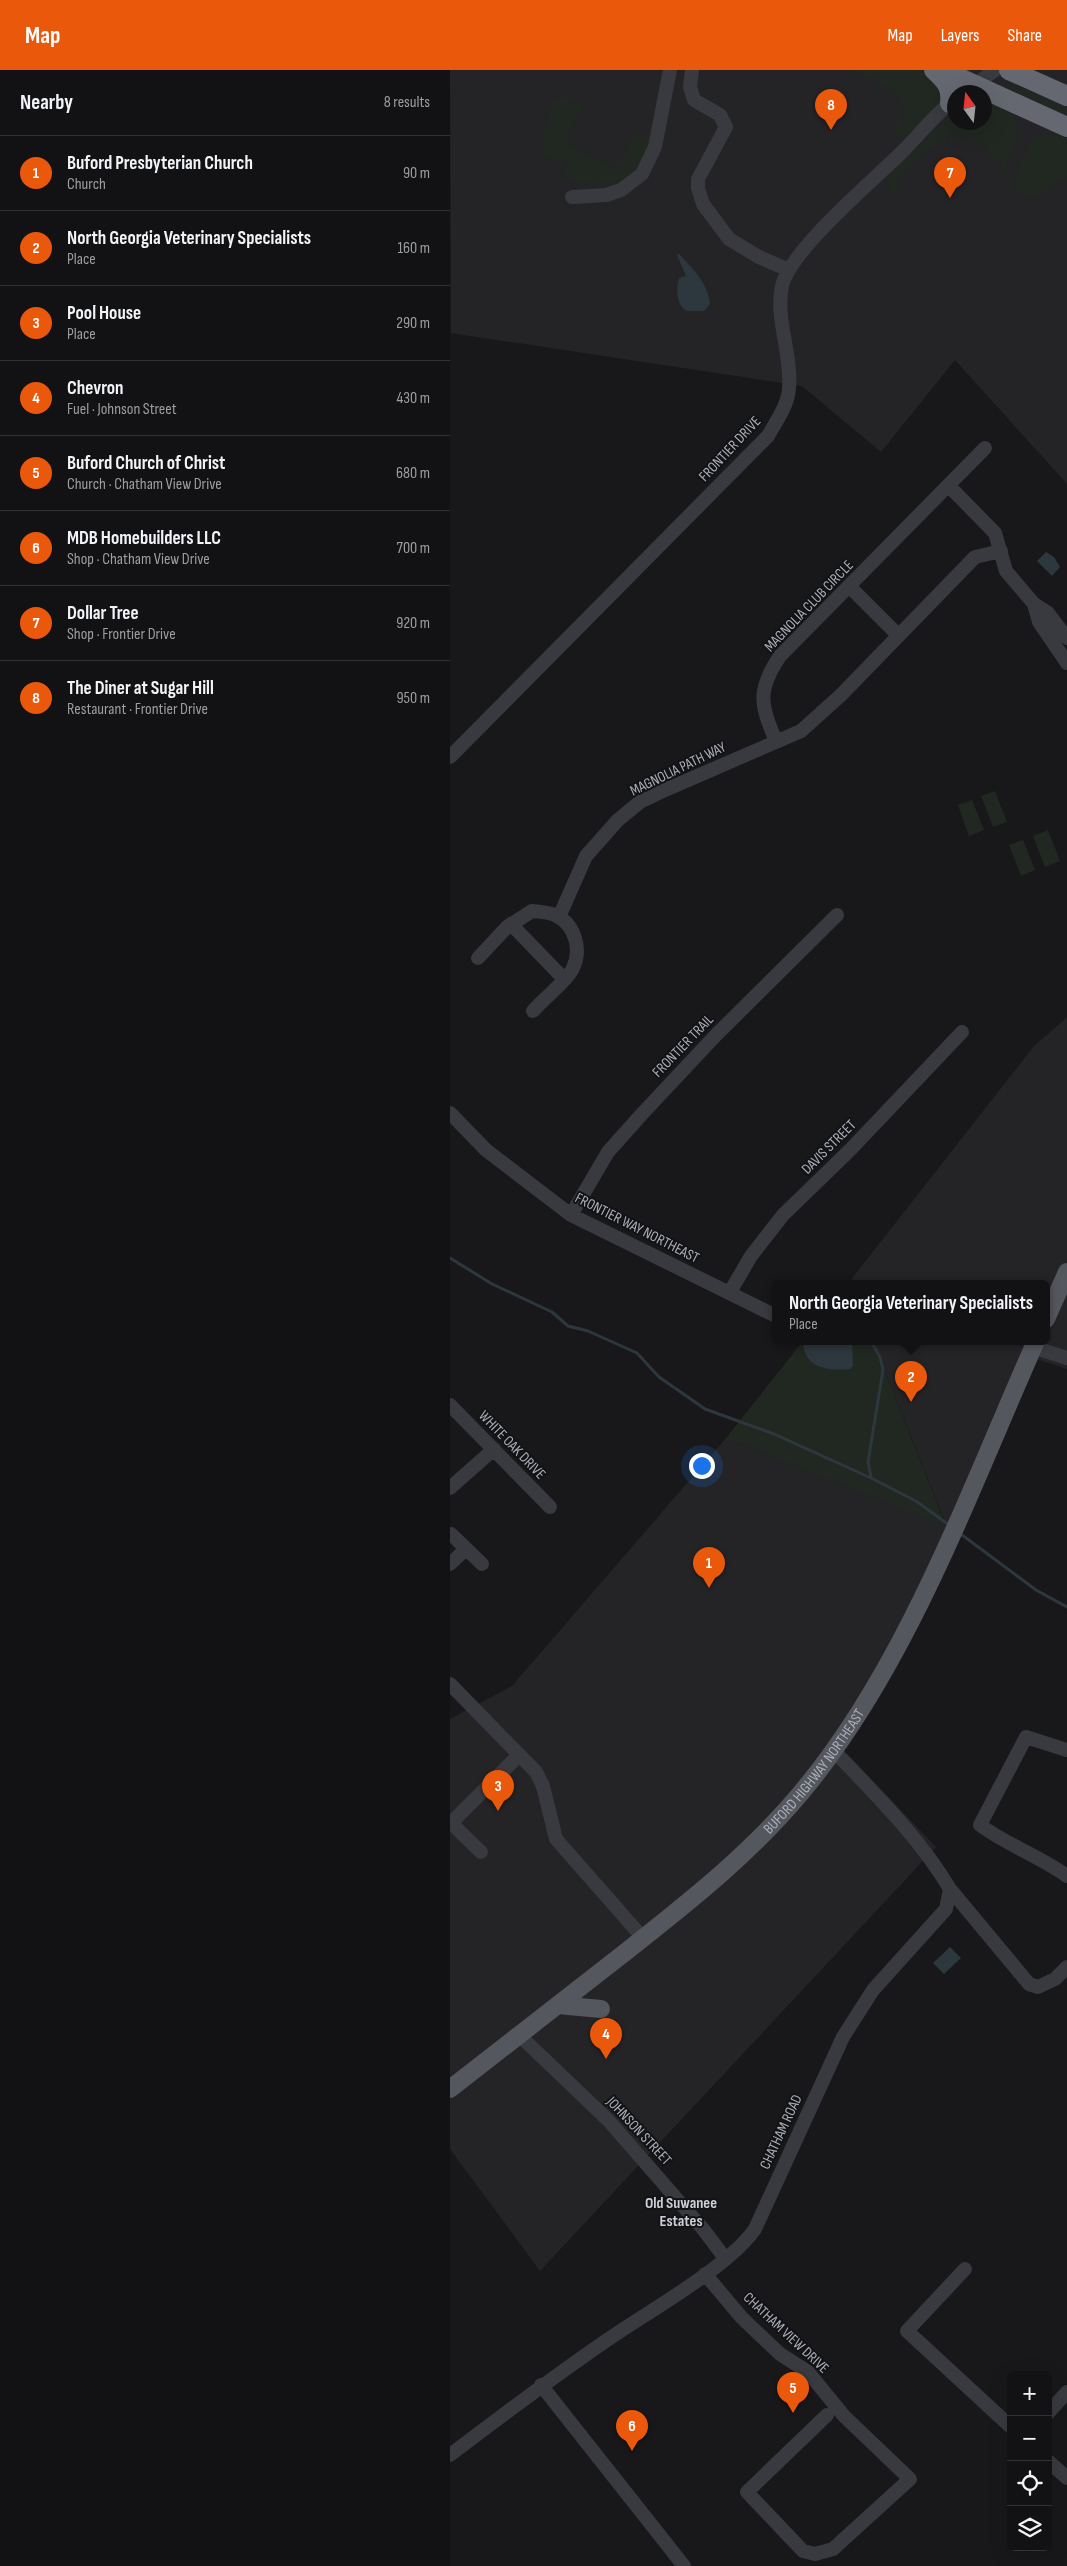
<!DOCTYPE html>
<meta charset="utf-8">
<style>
:root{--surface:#121214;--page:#1b1b1d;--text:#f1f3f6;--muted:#9c9ea0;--line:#313234;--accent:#ea580c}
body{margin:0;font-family:"Sofia Sans Condensed",sans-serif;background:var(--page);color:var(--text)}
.controls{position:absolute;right:15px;bottom:15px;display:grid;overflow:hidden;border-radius:8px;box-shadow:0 5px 20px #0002}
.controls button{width:45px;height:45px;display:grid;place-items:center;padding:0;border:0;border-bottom:1px solid var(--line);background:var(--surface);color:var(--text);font:25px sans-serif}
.compass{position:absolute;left:497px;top:15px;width:45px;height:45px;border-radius:50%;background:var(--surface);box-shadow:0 5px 20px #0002;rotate:345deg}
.you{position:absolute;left:251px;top:1395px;width:18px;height:18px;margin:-12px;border:4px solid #fff;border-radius:50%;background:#1a73e8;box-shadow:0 0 0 8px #1a73e833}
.badge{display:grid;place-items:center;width:32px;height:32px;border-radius:50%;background:var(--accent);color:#fff;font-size:16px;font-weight:700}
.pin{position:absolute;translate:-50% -41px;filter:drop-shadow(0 1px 2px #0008)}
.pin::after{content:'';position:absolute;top:26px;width:18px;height:15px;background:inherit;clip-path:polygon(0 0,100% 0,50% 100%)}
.popup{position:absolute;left:322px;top:1210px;width:278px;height:65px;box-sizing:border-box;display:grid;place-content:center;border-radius:8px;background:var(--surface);filter:drop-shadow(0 1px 4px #0005);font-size:16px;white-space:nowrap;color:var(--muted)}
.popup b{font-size:19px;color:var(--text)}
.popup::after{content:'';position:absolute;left:50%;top:100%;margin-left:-10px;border:10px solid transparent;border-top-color:var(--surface)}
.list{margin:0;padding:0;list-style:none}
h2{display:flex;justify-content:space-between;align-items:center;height:65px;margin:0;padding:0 20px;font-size:21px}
h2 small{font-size:16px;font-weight:400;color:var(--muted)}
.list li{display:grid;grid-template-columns:32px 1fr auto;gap:15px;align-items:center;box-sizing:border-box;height:75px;padding:0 20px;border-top:1px solid var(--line)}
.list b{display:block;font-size:19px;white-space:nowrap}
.list p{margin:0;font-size:16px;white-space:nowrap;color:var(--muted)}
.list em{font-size:16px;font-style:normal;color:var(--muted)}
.icon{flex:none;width:28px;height:28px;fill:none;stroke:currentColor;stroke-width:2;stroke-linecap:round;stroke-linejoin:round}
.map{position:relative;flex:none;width:617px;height:2496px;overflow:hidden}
header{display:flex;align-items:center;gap:30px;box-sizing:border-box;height:70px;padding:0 25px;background:var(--accent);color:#fff}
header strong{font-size:24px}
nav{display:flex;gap:28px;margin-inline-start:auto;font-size:18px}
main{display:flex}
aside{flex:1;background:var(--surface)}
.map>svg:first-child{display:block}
.built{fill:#242427;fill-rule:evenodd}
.green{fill:#202821}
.water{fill:#2d373e}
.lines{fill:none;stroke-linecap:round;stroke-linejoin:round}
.stream{stroke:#2d373e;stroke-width:3}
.minor{stroke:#393a3f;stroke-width:14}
.major{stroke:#55575e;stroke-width:18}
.highway{stroke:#656870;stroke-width:20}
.labels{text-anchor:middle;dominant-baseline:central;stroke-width:4;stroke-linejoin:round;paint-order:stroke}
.street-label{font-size:15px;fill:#aaafba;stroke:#131315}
.neighbourhood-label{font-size:16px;font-weight:bold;fill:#cbced6;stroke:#131315}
</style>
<header>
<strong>Map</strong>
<nav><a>Map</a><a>Layers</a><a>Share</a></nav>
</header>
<main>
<aside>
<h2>Nearby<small>8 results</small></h2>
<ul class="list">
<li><span class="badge">1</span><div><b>Buford Presbyterian Church</b><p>Church</p></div><em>90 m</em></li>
<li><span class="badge">2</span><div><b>North Georgia Veterinary Specialists</b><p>Place</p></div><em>160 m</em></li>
<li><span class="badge">3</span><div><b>Pool House</b><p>Place</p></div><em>290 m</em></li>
<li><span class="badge">4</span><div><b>Chevron</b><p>Fuel · Johnson Street</p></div><em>430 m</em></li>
<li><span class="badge">5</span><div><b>Buford Church of Christ</b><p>Church · Chatham View Drive</p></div><em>680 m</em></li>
<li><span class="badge">6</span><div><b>MDB Homebuilders LLC</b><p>Shop · Chatham View Drive</p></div><em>700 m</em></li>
<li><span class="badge">7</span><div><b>Dollar Tree</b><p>Shop · Frontier Drive</p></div><em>920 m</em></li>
<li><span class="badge">8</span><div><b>The Diner at Sugar Hill</b><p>Restaurant · Frontier Drive</p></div><em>950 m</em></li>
</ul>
</aside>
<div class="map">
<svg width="617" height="2496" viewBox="0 0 617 2496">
<rect width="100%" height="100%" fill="#18181a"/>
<!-- built -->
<path class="built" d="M0,0h617v414l-112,-124 -74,92 -79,-66 -351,-53zM504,22h30v30h-30z
M617,947v352l-34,-11 -135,295 -59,92 97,102 -396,424 -90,-122v-430l62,-33 214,-248 220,87 -73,-184h173v-58h-195l-1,-2 184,-235z"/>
<!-- green -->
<path class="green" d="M404,0h62l24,11 3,20 -34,33 -6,2 -6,-1 -6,-10 1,-1 5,2 8,-16 -7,-5 4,-8 -22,-13 -6,6 2,-8z
M550,14l18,4 49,20v8z
M103,29h12l19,6 -17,30v10l47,22 6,-3 15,-31 16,5c-13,51 -47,49 -90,40l6,-13 -24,-11 1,-23z
M535,31c8,4 21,7 27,14 15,16 -3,44 -11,59l-5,-3 7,-6 -27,-27 -7,7 -1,-9 -21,-1 -2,10 -5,-4 -46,40 6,7 -2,5h-4l-6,-7v-11l66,-63v10h30z
M602,64l15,4v38l-34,22 -10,-2 -11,-12 20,-44 3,-3z
M545,721l12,31 -14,5 -12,-31z
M522,730l12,30 -15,6 -11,-31z
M598,760l12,31 -15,6 -12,-31z
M573,770l12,30 -14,6 -12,-31z
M353,1271h70l73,185 -220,-88z"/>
<!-- water -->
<path class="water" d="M229,184c14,15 29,29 31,50l-6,7h-17c-11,-5 -11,-23 -8,-33l7,-2 -9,-21z
M596,482l8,5 6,10 -8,9 -15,-15z
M353,1271h49l1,25 -3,3c-22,2 -46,0 -47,-28z
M500,1877l11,11 -17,16 -11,-11z"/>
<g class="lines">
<!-- stream -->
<path class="stream" d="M0,1188l42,26 60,28 16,14 20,5 49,22 22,24 46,32 69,25 97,44 45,23 33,24
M421,1407l-3,-15 15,-92 -3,-13 -8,-14
M508,1462l78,58 31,17"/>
<!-- minor -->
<path class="minor" d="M242,0l-2,17 4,13 26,15 6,12 -28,52v9l5,16 26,35 30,18 30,13
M515,22l30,-22
M122,127l34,-2 15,-5 21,-16 13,-27 15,-77
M499,416l46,47 11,38 28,33 14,9 19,25
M399,516l49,49
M584,534l5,18 28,41
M326,671c-16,-37 -19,-51 4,-85l205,-208
M0,687l318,-321c8,-15 20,-30 21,-48 3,-35 -14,-68 -7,-102 8,-36 93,-107 121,-135 17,-17 32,-37 51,-51
M109,847l27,-61 32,-36 22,-18 25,-12 136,-59 40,-36 134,-138 26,-6
M61,854l53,55
M28,888l29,-31 25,-16c8,1 17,1 23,4 20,9 27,34 18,53 -6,13 -30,31 -40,43
M0,1043l36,37 85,65 205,101
M121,1145l37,-63 33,-37 75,-80 121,-120
M280,1222l21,-36 32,-41 67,-65 112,-118
M583,1277l34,11
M0,1335l100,102
M0,1418l44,-39
M1,1464l31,30
M0,1494l16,-15
M0,1614l86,88 7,14 13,53 87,99
M617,1680l-41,-13 -46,88c27,20 59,31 87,51
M0,1752l31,30
M1,1753l68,-68
M500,1819l79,95 9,3 17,-8 12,-12
M69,1965l89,85 95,109 22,29
M515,2199l-58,62 104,96
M255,2204l37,44 38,36 28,18 36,44 66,63 -77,70 -18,5 -12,-3 -56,-59 80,-77
M91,2315l143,181
M598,2343l19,-21
M0,2385c54,-41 107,-81 163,-119 40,-27 116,-70 142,-107l88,-192 30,-47 73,-81 4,-20c-31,-52 -75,-95 -117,-139
M598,2391l19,17"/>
<!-- major -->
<g class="major">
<path d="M596,1249l21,-47"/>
<path d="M108,1935l43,4"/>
<path id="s1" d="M0,2019c58,-45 115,-90 173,-135 63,-50 125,-98 177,-160 107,-127 169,-303 236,-453"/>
</g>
<!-- highway -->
<path class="highway" d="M484,0c12,11 18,17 16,33
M492,0l125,57
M559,0l58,26"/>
</g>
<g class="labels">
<!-- street labels -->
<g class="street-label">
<text transform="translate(280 379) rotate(-47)">FRONTIER DRIVE</text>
<text transform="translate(359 536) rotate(-46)">MAGNOLIA CLUB CIRCLE</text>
<text transform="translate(228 699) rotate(-26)">MAGNOLIA PATH WAY</text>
<text transform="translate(233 976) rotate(-46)">FRONTIER TRAIL</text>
<text transform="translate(379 1077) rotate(-45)">DAVIS STREET</text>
<text transform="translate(187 1158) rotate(27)">FRONTIER WAY NORTHEAST</text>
<text transform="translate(62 1375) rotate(46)">WHITE OAK DRIVE</text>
<text stroke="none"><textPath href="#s1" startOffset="485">BUFORD HIGHWAY NORTHEAST</textPath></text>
<text transform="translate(189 2061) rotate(47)">JOHNSON STREET</text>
<text transform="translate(331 2062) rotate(-65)">CHATHAM ROAD</text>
<text transform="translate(336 2263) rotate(43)">CHATHAM VIEW DRIVE</text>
</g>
<!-- neighbourhood labels -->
<g class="neighbourhood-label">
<text x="231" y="2133">Old Suwanee<tspan x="231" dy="18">Estates</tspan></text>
</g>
</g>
</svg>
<div class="controls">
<button>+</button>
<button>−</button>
<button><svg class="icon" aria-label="locate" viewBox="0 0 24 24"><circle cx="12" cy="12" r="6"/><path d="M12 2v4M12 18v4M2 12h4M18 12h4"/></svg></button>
<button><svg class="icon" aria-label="layers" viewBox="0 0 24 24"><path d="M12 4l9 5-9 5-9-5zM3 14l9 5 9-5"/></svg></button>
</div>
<svg class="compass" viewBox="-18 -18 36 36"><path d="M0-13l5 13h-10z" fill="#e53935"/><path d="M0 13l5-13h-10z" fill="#9c9ea0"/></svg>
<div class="you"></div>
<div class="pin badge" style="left:259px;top:1518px">1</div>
<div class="pin badge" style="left:461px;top:1332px">2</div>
<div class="popup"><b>North Georgia Veterinary Specialists</b>Place</div>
<div class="pin badge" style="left:48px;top:1741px">3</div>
<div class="pin badge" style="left:156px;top:1989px">4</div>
<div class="pin badge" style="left:343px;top:2343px">5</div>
<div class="pin badge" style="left:182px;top:2381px">6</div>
<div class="pin badge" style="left:500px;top:128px">7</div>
<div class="pin badge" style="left:381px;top:60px">8</div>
</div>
</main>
